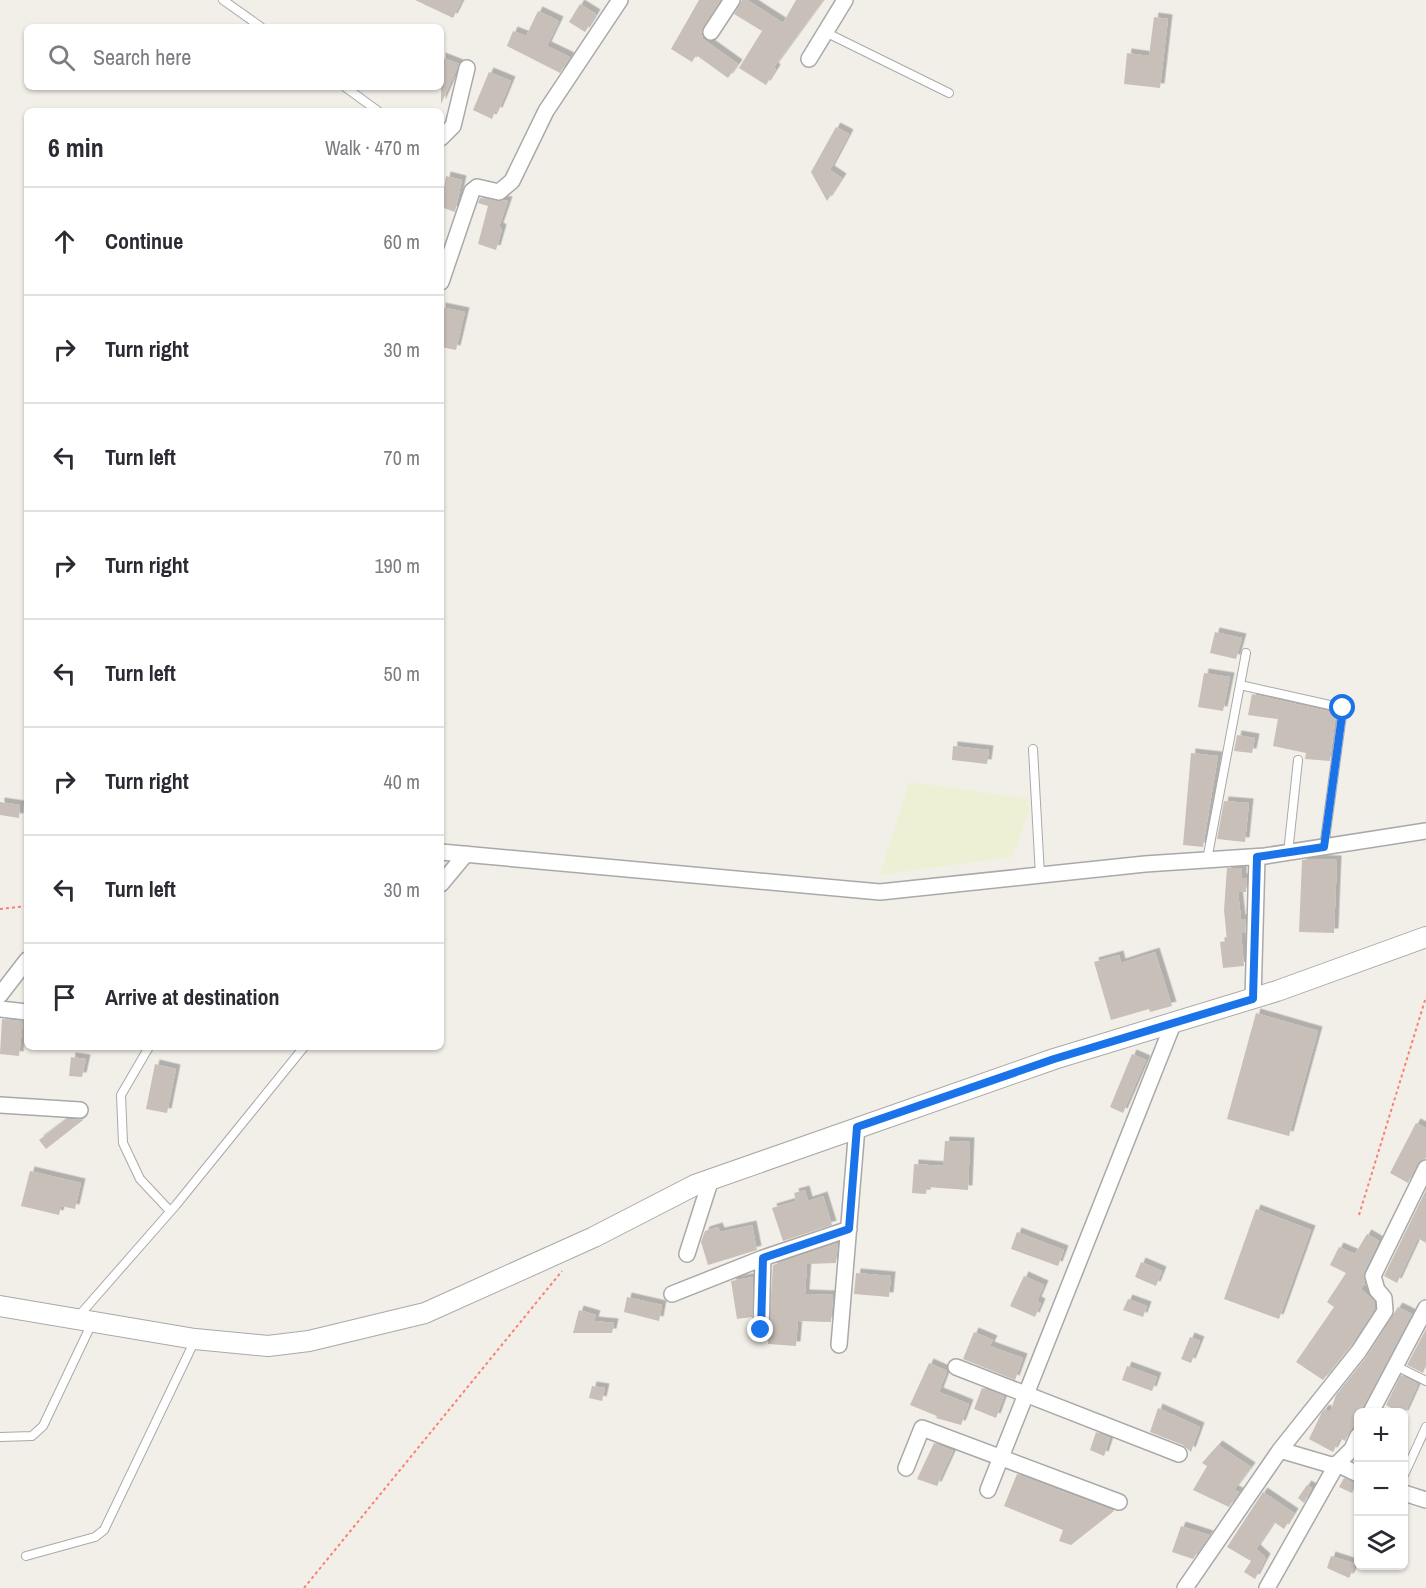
<!DOCTYPE html>
<meta charset="utf-8">
<style>
:root{--surface:#fff;--page:#f2f2f3;--text:#2b2b33;--muted:#7c7c81;--line:#e1e1e2}
body{margin:0;font-family:"Archivo Narrow",sans-serif;background:var(--page);color:var(--text)}
.controls{position:absolute;right:18px;bottom:18px;display:grid;overflow:hidden;border-radius:9px;box-shadow:0 2px 4px #0004}
.controls button{width:54px;height:54px;display:grid;place-items:center;padding:0;border:0;border-bottom:2px solid var(--line);background:var(--surface);color:var(--text);font:30px sans-serif}
.stop{position:absolute;width:18px;height:18px;margin:-14px;border:4px solid #1a73e8;border-radius:50%;background:#fff}
.stop.end{background:#1a73e8;border-color:#fff;box-shadow:0 2px 6px #0008}
.list{margin:0;padding:0;list-style:none}
h2{display:flex;justify-content:space-between;align-items:center;height:78px;margin:0;padding:0 24px;font-size:26px}
h2 small{font-size:20px;font-weight:400;color:var(--muted)}
.list li{display:grid;grid-template-columns:39px 1fr auto;gap:18px;align-items:center;box-sizing:border-box;height:108px;padding:0 24px;border-top:2px solid var(--line)}
.list b{display:block;font-size:22px;white-space:nowrap}
.list em{font-size:20px;font-style:normal;color:var(--muted)}
.icon{flex:none;width:33px;height:33px;fill:none;stroke:currentColor;stroke-width:2;stroke-linecap:round;stroke-linejoin:round}
.map{position:relative;flex:none;width:1426px;height:1588px;overflow:hidden}
.search{position:absolute;background:var(--surface);box-shadow:0 2px 4px #0004;left:24px;top:24px;width:420px;height:66px;display:flex;align-items:center;gap:15px;box-sizing:border-box;padding:0 21px;border-radius:9px;color:var(--muted);font-size:22px}
.panel{position:absolute;background:var(--surface);box-shadow:0 2px 4px #0004;left:24px;top:108px;width:420px;height:942px;border-radius:9px}
.map>svg:first-child{display:block}
.farmland{fill:#eef0d5}
.building{fill:#c7bfb8;filter:url(#shadow)}
.lines{fill:none;stroke-linecap:round;stroke-linejoin:round}
.service-casing{stroke:#a9a9a9;stroke-width:10}
.minor-casing{stroke:#a9a9a9;stroke-width:18}
.tertiary-casing{stroke:#a9a9a9;stroke-width:22}
.path{stroke:#fa8072;stroke-width:2;stroke-dasharray:3 3;stroke-linecap:butt}
.service{stroke:#fff;stroke-width:8}
.minor{stroke:#fff;stroke-width:15}
.tertiary{stroke:#fff;stroke-width:20}
.route{stroke:#1a73e8;stroke-width:8}
</style>
<div class="map">
<svg width="1426" height="1588" viewBox="0 0 1426 1588">
<defs>
<filter id="shadow"><feDropShadow dx="4.5" dy="-4.5" stdDeviation="0" flood-color="#0004"/></filter>
</defs>
<rect width="100%" height="100%" fill="#f2efe9"/>
<!-- farmland -->
<path class="farmland" d="M909,782l119,16v16l-16,43 -132,18z"/>
<!-- building -->
<path class="building" d="M415,0h47l-9,18z
M699,0h21l-19,32 2,7 35,25 -10,14 -32,-23 -4,7 -21,-13z
M742,0h5l36,23 13,-23h27l-49,67 2,2 -10,16 -27,-17 23,-37 -28,-17z
M580,4l16,10 -11,18 -16,-10z
M538,11l21,10 -12,25 23,11 -10,16 -53,-27 6,-15 13,5z
M1154,17l14,2 -8,69 -36,-4 3,-31 22,3z
M441,57l18,7 -18,40z
M489,72l22,9 -13,31 -3,-1 -3,8 -19,-9z
M836,127l13,7 -19,36 12,8 -15,23 -16,-29z
M446,176l16,4 -7,32 -14,-5z
M480,198l28,3 -9,26 3,2 -6,21 -18,-6 10,-38 -10,-3z
M441,307l24,5 -9,38 -15,-3z
M1215,632l27,6 -6,21 -26,-6z
M1204,673l26,4 -7,34 -25,-4z
M1252,694l84,19 -6,48 -25,-2 1,-6 -33,-7 5,-27 -30,-4z
M1237,735l18,3 -3,15 -18,-2z
M953,746l36,4 -2,14 -35,-4z
M1191,753l27,3 -15,91 -20,-2z
M1224,801l25,2 -4,39 -28,-3z
M0,802l20,3 -1,13 -19,-3z
M1311,859l26,1 -3,73 -35,-1 3,-72z
M1227,868h15v10h5l-1,14h-8l3,27h5l-1,13 -4,1 3,33 -21,2 -3,-26 7,-1 -3,-31z
M1155,952l17,54 -22,6 -1,-3 -38,11 -17,-58 25,-7 2,8z
M1256,1013l62,18 -29,105 -62,-17z
M2,1019l21,2 -4,35 -19,-2z
M1132,1054l14,6 -23,53 -13,-6z
M71,1057l15,2 -4,18 -13,-1z
M155,1064l21,5 -9,44 -21,-4z
M67,1119l16,1 -37,29 -7,-9z
M1416,1123l10,5v30l-8,5 -10,20 -18,-10z
M945,1141l25,1 -2,48 -41,-3 -1,7 -14,-1 2,-29 29,2z
M30,1171l51,12 -6,26 -14,-3 -2,9 -38,-9z
M805,1190l3,11 15,-5 9,29 -49,16 -11,-33 24,-7 -2,-8z
M1426,1190v53l-8,-5 -21,45 -13,-7z
M1256,1209l55,21 -32,89 -55,-20z
M752,1225l5,25 -49,15 -7,-23 4,-11 13,-4 2,5z
M1017,1232l47,18 -6,16 -47,-17z
M1367,1234l12,7 -15,31 1,11 -4,6 14,13v6l-24,37 -28,35 -27,-18 38,-55 -7,-5 19,-29 -16,-8 9,-18 16,7z
M838,1243l-2,20 -29,1 -2,30 28,1 -2,27 -33,-1 -2,25 -28,-2 5,-79z
M1141,1262l21,9 -6,15 -21,-9z
M856,1273l35,3 -2,21 -35,-3z
M1024,1276l20,9 -7,16 4,2 -6,14 -25,-11z
M753,1277l-1,40 -15,2 -6,-38z
M627,1297l35,8 -3,16 -35,-9z
M1128,1299l19,7 -4,11 -20,-7z
M1398,1307l14,7 -67,127 -5,-3 -7,14 -24,-13 13,-27 3,-3 5,3 6,-17 31,-39z
M579,1310l17,5 -2,6 20,2 -2,10h-39z
M1426,1329v36l-3,8 -16,-8z
M974,1332l19,8 -3,6 33,12 -8,22 -52,-21z
M1190,1337l10,4 -9,22 -10,-4z
M929,1363l18,8 -8,21 30,12 -8,21 -25,-7 1,-2 -27,-11z
M1127,1366l30,11 -5,14 -30,-11z
M1401,1375l17,9 -14,31 -18,-10z
M592,1386l13,2 -3,13 -13,-3z
M982,1388l22,8 -8,22 -22,-9z
M1158,1408l42,19 -9,25 -8,-7 -33,-13z
M1096,1432l14,6 -6,18 -14,-6z
M934,1443l19,8 -16,35 -20,-7z
M1218,1445l33,22 -17,23 5,2 -10,15 -36,-17 14,-24 -5,-3z
M1017,1474l97,37 -43,34 -12,-4 4,-11 -59,-24z
M1344,1478l13,5 -5,10 -13,-6z
M1307,1485l5,3 -8,15 -6,-5z
M1263,1492l31,21 -10,16 -10,-7 -18,27 10,9 -11,21 -11,-7 7,-11 -24,-14z
M1181,1526l28,9 -16,24 -21,-7z
M1331,1556l25,8 -7,14 -22,-10z"/>
<g class="lines">
<!-- service casing -->
<g class="service-casing">
<path id="service" d="M223,0l38,27
M825,32l124,61
M345,87l33,24
M1240,685l103,23 -19,139
M1033,749l7,126
M1288,853l10,-93
M1207,860l39,-207
M149,1047l-28,48 2,48 17,36 30,32
M77,1318l99,-113 128,-158
M1396,1366l30,15
M0,1437l32,-1 11,-10 49,-103
M1404,1475l22,-48
M26,1556l69,-19 9,-7 91,-190"/>
</g>
<!-- minor casing -->
<g class="minor-casing">
<path id="minor" d="M711,32l21,-32
M809,59l36,-59
M441,138l12,-12 14,-58
M441,282l31,-91 5,-4 22,5 13,-11 34,-70 74,-111
M441,852l439,40 265,-28 120,-8 161,-25
M441,884l25,-30
M0,995l27,-35
M1253,999l4,-142
M0,1009l27,3
M0,1105l80,5
M687,1254l24,-75
M672,1294l91,-36 86,-29
M761,1330l2,-72
M839,1345l18,-218
M956,1367l223,87
M1371,1412l55,-104
M1280,1450l51,15 6,-1 15,-15 6,-13
M906,1468l16,-40 197,74
M988,1490l185,-466
M1404,1493l22,7
M1185,1588l95,-138 79,-99 26,-40 -1,-13 -7,-8 -4,-14 53,-108
M1267,1588l70,-124 21,10"/>
</g>
<!-- tertiary casing -->
<g class="tertiary-casing">
<path id="tertiary" d="M0,1306l195,33 73,7 41,-5 116,-28 169,-76 101,-52 359,-126 223,-68 149,-54"/>
</g>
<!-- path -->
<path class="path" d="M0,909l27,-3
M1359,1215l67,-218
M304,1588l258,-317"/>
<!-- service -->
<use href="#service" class="service"/>
<!-- minor -->
<use href="#minor" class="minor"/>
<!-- tertiary -->
<use href="#tertiary" class="tertiary"/>
</g>
<g class="lines">
<!-- route -->
<path class="route" d="M761,1330l2,-72 86,-29 8,-102 197,-68 199,-60 4,-142 67,-10 19,-139"/>
</g>
</svg>
<div class="controls">
<button>+</button>
<button>−</button>
<button><svg class="icon" aria-label="layers" viewBox="0 0 24 24"><path d="M12 4l9 5-9 5-9-5zM3 14l9 5 9-5"/></svg></button>
</div>
<div class="stop" style="left:1343px;top:708px"></div>
<div class="stop end" style="left:761px;top:1330px"></div>
<div class="search"><svg class="icon" aria-label="search" viewBox="0 0 24 24"><circle cx="10" cy="10" r="6"/><path d="M15 15l6 6"/></svg>Search here</div>
<section class="panel">
<h2>6 min<small>Walk · 470 m</small></h2>
<ul class="list">
<li><svg class="icon" aria-label="ahead" viewBox="0 0 24 24"><path d="M12 20V5M6 11l6-6 6 6"/></svg><div><b>Continue</b></div><em>60 m</em></li>
<li><svg class="icon" aria-label="right" viewBox="0 0 24 24"><path d="M7 20v-9h11M14 6l5 5-5 5"/></svg><div><b>Turn right</b></div><em>30 m</em></li>
<li><svg class="icon" aria-label="left" viewBox="0 0 24 24"><path d="M17 20v-9H6M10 6l-5 5 5 5"/></svg><div><b>Turn left</b></div><em>70 m</em></li>
<li><svg class="icon" aria-label="right" viewBox="0 0 24 24"><path d="M7 20v-9h11M14 6l5 5-5 5"/></svg><div><b>Turn right</b></div><em>190 m</em></li>
<li><svg class="icon" aria-label="left" viewBox="0 0 24 24"><path d="M17 20v-9H6M10 6l-5 5 5 5"/></svg><div><b>Turn left</b></div><em>50 m</em></li>
<li><svg class="icon" aria-label="right" viewBox="0 0 24 24"><path d="M7 20v-9h11M14 6l5 5-5 5"/></svg><div><b>Turn right</b></div><em>40 m</em></li>
<li><svg class="icon" aria-label="left" viewBox="0 0 24 24"><path d="M17 20v-9H6M10 6l-5 5 5 5"/></svg><div><b>Turn left</b></div><em>30 m</em></li>
<li><svg class="icon" aria-label="arrive" viewBox="0 0 24 24"><path d="M6 21V4h12l-3 4 3 4H6"/></svg><div><b>Arrive at destination</b></div></li>
</ul>
</section>
</div>
